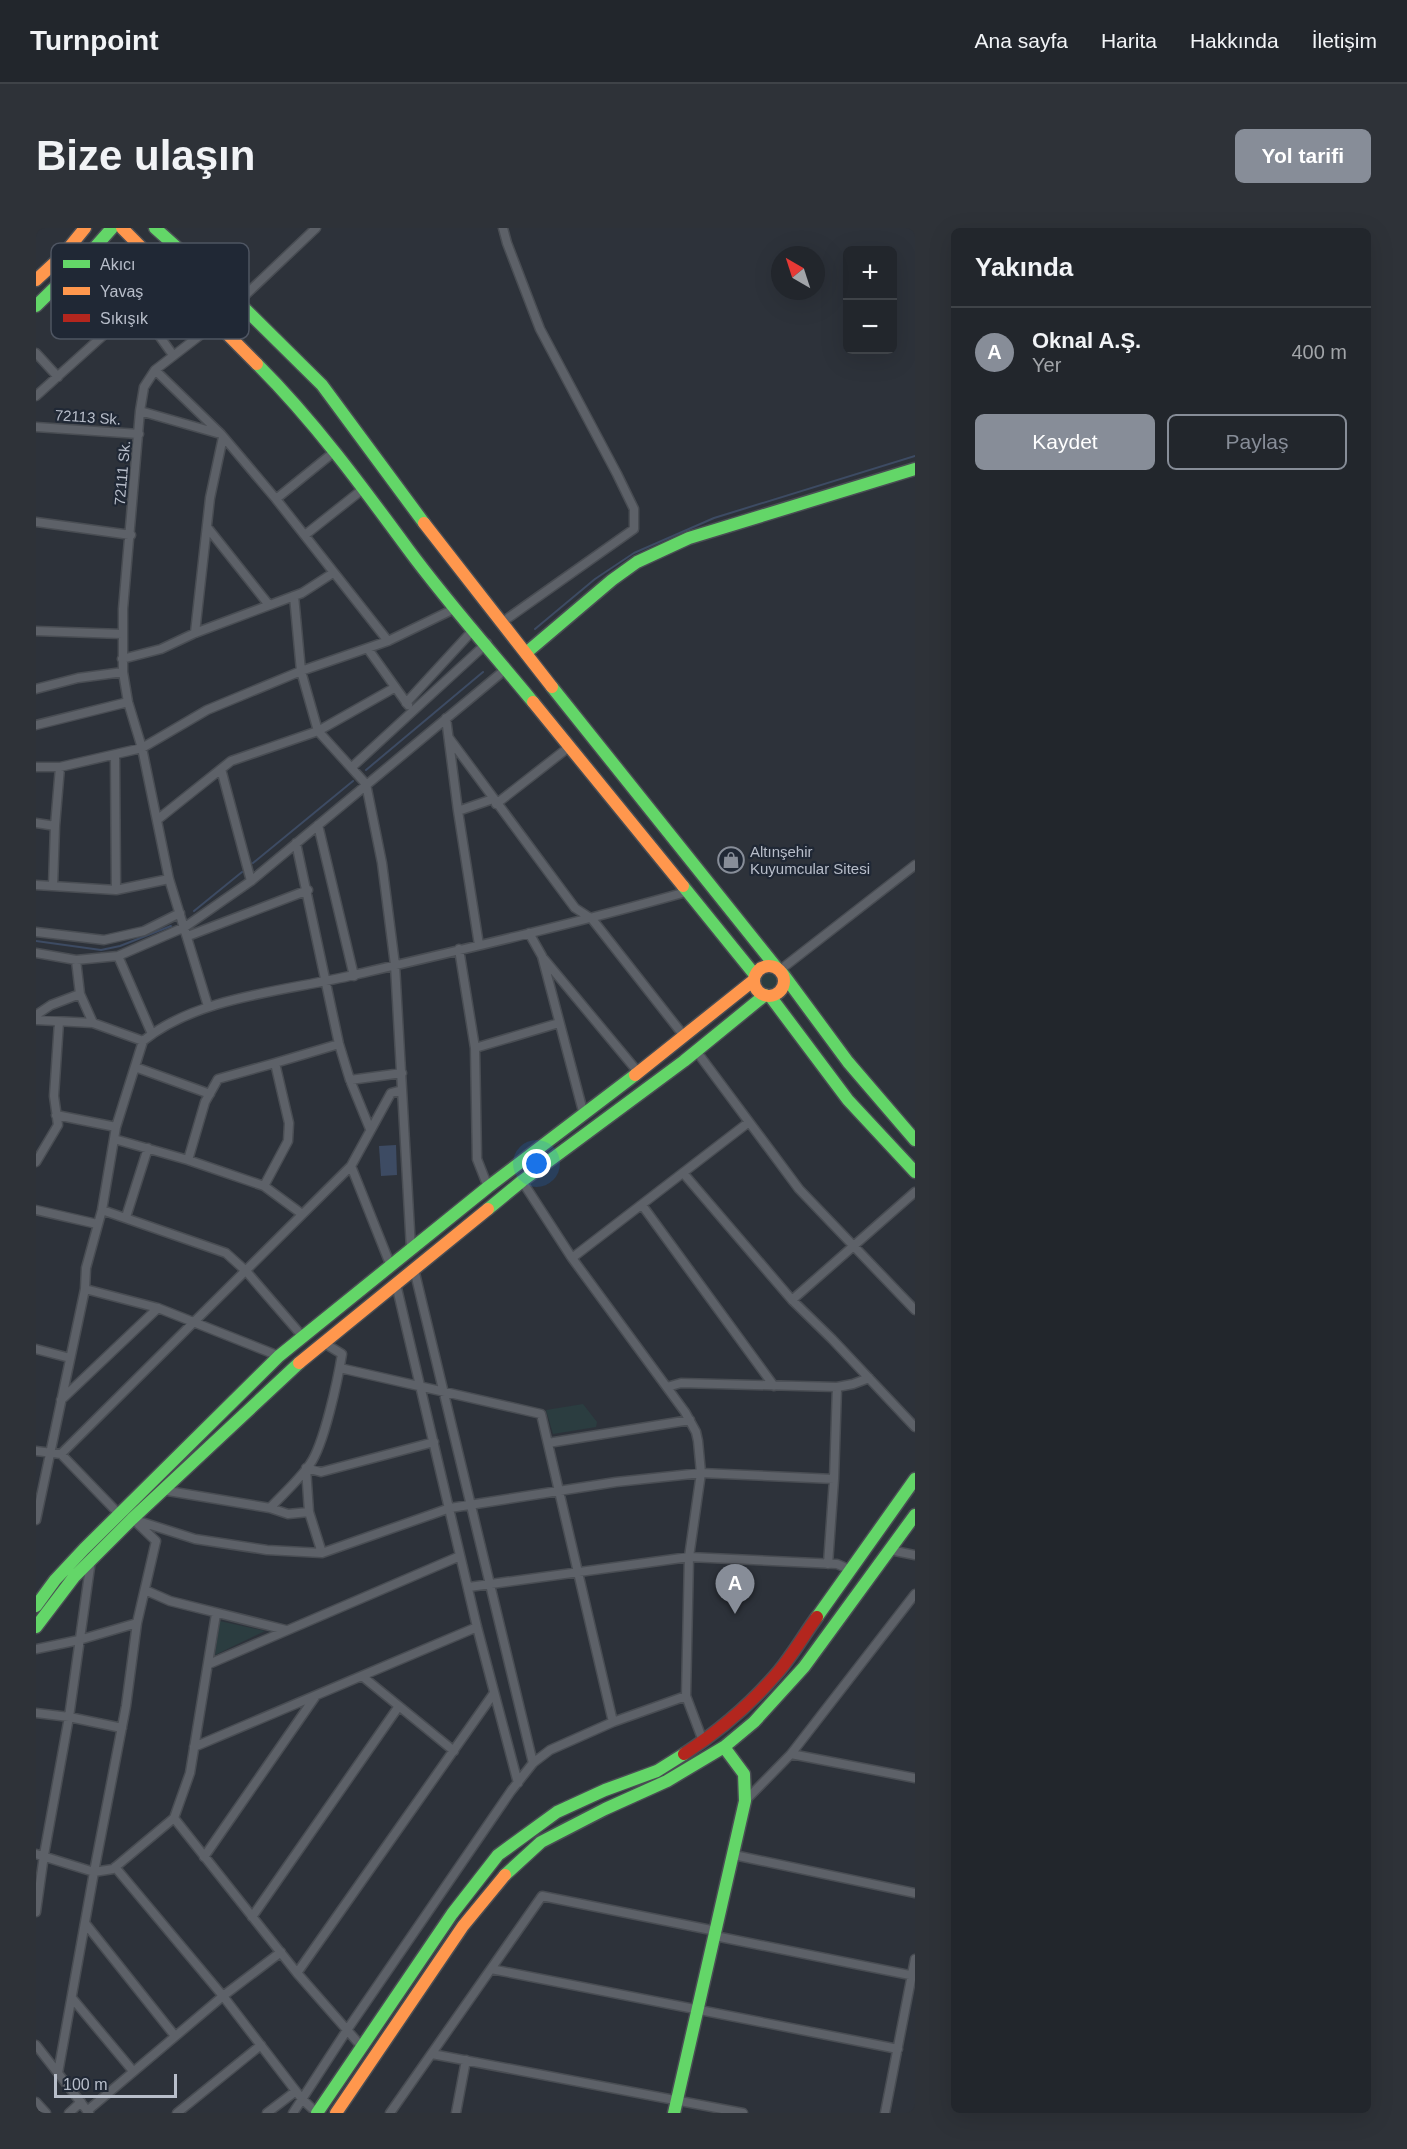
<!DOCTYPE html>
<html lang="tr">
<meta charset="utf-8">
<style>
:root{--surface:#22262c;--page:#2e3238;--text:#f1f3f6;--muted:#a2a5a9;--line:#3f4348;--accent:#878d98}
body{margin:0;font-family:Arial,sans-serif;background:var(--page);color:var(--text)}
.controls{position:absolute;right:18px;top:18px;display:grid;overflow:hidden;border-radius:9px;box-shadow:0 6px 24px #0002}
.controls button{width:54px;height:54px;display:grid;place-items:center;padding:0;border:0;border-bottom:2px solid var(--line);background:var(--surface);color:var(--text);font:30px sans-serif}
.compass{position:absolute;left:735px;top:18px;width:54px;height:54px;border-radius:50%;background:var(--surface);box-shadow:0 6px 24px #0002;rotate:321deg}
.scale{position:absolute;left:18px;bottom:15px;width:123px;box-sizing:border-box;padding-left:6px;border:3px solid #b8beca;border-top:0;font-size:16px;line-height:21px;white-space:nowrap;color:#b8beca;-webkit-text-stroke:4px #202835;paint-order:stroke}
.you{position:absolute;left:501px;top:936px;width:21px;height:21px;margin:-15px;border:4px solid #fff;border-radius:50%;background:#1a73e8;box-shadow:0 0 0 9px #1a73e833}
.badge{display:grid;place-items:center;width:39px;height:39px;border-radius:50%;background:var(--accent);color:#fff;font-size:20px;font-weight:700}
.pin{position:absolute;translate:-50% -50px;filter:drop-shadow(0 2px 3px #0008)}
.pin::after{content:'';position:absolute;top:32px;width:21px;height:18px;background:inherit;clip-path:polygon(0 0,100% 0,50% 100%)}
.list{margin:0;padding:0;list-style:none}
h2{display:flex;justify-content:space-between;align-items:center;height:78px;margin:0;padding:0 24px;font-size:26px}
h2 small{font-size:20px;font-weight:400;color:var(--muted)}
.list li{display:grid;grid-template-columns:39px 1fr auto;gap:18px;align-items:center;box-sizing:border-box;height:90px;padding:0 24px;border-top:2px solid var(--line)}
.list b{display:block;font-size:22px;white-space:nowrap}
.list p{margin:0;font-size:20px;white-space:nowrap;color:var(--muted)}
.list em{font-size:20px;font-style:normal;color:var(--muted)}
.actions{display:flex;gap:12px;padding:18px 24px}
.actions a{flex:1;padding:14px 0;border:2px solid var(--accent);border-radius:9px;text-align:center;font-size:21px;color:var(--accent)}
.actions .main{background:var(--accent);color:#fff}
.map{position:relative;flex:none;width:879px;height:1885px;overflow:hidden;border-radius:9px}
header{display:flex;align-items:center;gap:36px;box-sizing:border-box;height:84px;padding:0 30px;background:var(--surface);border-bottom:2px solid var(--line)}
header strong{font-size:28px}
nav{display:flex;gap:33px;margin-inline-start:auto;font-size:21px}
.intro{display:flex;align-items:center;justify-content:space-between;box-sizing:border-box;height:144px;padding:0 36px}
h1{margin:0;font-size:42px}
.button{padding:15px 27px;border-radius:9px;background:var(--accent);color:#fff;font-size:21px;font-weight:700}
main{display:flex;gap:36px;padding:0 36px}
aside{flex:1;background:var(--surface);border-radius:9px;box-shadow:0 6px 24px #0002}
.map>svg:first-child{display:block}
.green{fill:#2b3d40}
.water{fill:#3d4b63}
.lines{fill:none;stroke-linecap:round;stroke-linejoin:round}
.stream{stroke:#3d4b63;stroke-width:2}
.street-casing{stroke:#494d53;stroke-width:11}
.fast-casing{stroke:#494d53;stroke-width:15}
.slow-casing{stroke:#494d53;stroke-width:15}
.jam-casing{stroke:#494d53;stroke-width:15}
.street{stroke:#5d6168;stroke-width:8}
.fast{stroke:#63d668;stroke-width:12}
.slow{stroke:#ff974d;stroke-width:12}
.jam{stroke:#b3261e;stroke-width:12}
.labels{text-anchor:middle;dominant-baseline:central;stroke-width:4.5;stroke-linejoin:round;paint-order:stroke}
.street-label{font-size:15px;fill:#b8beca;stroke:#202835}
.poi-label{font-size:15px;fill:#b8beca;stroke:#202835;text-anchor:start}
.key{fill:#202835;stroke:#4e5562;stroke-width:1.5}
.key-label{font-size:16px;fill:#b8beca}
</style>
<header>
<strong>Turnpoint</strong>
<nav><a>Ana sayfa</a><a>Harita</a><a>Hakkında</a><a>İletişim</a></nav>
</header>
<div class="intro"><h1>Bize ulaşın</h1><a class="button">Yol tarifi</a></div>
<main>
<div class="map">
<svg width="879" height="1885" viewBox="0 0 879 1885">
<rect width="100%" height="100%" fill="#2d323a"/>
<!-- green -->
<path class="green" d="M722 752a11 11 0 1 1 22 0a11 11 0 1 1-22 0Z
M547,1176l14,18 -1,5 -43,7 -7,-24z
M184,1393l45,10 -50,24z"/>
<!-- water -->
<path class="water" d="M360,917l1,30 -16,1 -2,-30z"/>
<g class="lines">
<!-- stream -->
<path class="stream" d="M499,401l60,-50 39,-26 80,-35 201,-62
M330,542l117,-98
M217,635l100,-82
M158,683l48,-39
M0,713l65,9 19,-4 51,-20"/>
<!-- street casing -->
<g class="street-casing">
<path id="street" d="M202,74l78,-74
M0,125l22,24
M119,142l66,64 55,65 112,142
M0,168l101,-91 36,50
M104,183l77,22
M0,199l103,7
M240,271l58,-47
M0,294l95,13
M171,299l62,78
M269,307l58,-46
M258,368l7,75 17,60 48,53 16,79 13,102 16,284
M465,395l133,-94v-20l-17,-35 -77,-145 -33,-86 -4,-15
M0,403l86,3
M159,405l15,-135 13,-61
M332,421l40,56
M86,431l39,-10 34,-16 107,-40 31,-20
M0,461l42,-11 45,-6
M370,475l68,-74
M410,490l12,93 21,134
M0,497l92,-23
M413,510l126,170 17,11 92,117
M79,527l1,135
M0,539h24l82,-19 65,-38 94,-39 87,-30 68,-33
M316,539l135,-124
M185,541l30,112
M460,576l73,-57
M422,583l35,-12
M121,592l74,-59 87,-30 76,-43
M0,595l19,3 -2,60
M282,597l36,151
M19,598l5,-59
M260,615l43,201 11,36 20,49
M0,657l80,5 53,-11
M0,704l68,8 40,-9 36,-18
M493,705l13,23 42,159
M152,708l120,-46
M423,721l16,99 2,111 11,28
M0,725l40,7 42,-4 67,-29 66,-46 256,-213
M82,728l34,78
M508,731l94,113
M744,742l135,-105
M44,766l13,29
M172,778l-39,-127 -27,-131 -14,-46 -5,-30v-63l17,-198 4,-24 11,-17 61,-47
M0,787l15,-10 29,-11 -4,-34
M0,792l57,3 50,18
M439,820l84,-25
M661,824l102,137 116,121
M99,839l75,27
M314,852l52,-7
M20,887l60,12
M78,911l74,21 76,26 38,28
M152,932l17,-58 13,-23 57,-16
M0,934l22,-37 -4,-29 5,-74
M315,938l39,98
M648,946l108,126 40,39 83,88
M486,953l50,77 113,154 11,20 2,9 3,32 -12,84 -3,139 17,45
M228,958l24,-45 1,-18 -14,-60 64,-19
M606,977l132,181
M0,982l61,14
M66,982l124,43 20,18 57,66
M90,989l22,-69
M536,1030l177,-136
M378,1041l119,494
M360,1056l81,343 41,156
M49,1061l73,19 121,48
M756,1072l123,-108
M0,1121l34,9
M304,1140l201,46 72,308
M631,1159l14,-4 156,4 16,-3 16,-6
M25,1172l97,-92
M512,1215l142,-23
M0,1223l25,3 58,60
M25,1226l290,-288 40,-73 11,-3
M126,1262l108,18 18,6 21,-2
M234,1280c13,-14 29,-28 40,-44 14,-19 28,-85 32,-110l-18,-11
M96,1291l63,20 72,11 55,3 128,-45 166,-26 85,-9 133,6
M0,1292l49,-231 1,-21 16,-58 14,-83 27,-86c55,-45 144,-50 211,-66 111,-26 223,-52 332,-83
M854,1322l25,5
M286,1325l-13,-41 -3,-44 15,4 113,-30
M792,1336l6,-85 3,-92
M433,1359l220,-30 148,7 14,6
M109,1362l25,11 116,29
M0,1421l43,-9 58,-17
M173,1436l251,-108
M326,1448l92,75
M0,1485l33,4 53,11
M158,1519l283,-120
M755,1526l124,24
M709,1573l46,-47 124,-160
M138,1590l123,155 65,74
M0,1626l58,18 19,-3 61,-51 16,-45 26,-159
M698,1627l181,38
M168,1629l111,-160
M79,1639l108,129 79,103 15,14
M0,1684l8,-57 25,-138 22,-157
M216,1689l147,-211
M49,1695l90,113
M679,1708l200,40
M455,1741l407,80
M261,1745l197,-280
M36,1770l61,73
M0,1817l53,68
M396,1826l311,59
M22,1845l36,-201 32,-166 11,-83 19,-82 -21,-20
M0,1874l10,11
M51,1883l136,-115 58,-44
M33,1885l12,-11
M141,1885l84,-68
M231,1885l29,-22
M257,1885l54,-83 164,-239 22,-28 17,-13 63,-28 73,-26
M354,1885l152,-217 174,35
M420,1885l10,-53
M849,1885l30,-154"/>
</g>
<!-- fast casing -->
<g class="fast-casing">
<path id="fast" d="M119,0l83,74 84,83 102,138
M0,78l53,-52 23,-26
M221,136c57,57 104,121 151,185 39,53 83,102 125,153
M490,425l86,-73 25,-18 52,-24 226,-69
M516,459l224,280
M647,658l72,89
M747,746l65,88 67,78
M734,768l78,104 67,72
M452,981l34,-28 162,-120 81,-66
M0,1378l19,-26 29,-31 195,-193 209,-169 147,-112
M781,1389l98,-138
M0,1399l38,-50 58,-58 167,-156
M469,1647l36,-33 64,-33 62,-28 57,-34 30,-25 50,-55 111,-152
M281,1885l135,-199 46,-59 59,-43 48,-22 52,-19 27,-17
M638,1885l71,-312 -1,-27 -20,-27"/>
</g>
<!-- slow casing -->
<g class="slow-casing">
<path id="slow" d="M86,0l135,136
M0,52l27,-25 22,-27
M388,295l128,164
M497,474l150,184
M718 753a15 15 0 1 1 30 0a15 15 0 1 1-30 0Z
M599,847l119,-95
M263,1135l189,-154
M300,1885l127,-187 42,-51"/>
</g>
<!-- jam casing -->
<g class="jam-casing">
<path id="jam" d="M648,1526c35,-23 68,-51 95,-83 14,-17 25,-36 38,-54"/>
</g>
<!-- street -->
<use href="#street" class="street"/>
<!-- fast -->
<use href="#fast" class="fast"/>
<!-- slow -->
<use href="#slow" class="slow"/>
<!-- jam -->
<use href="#jam" class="jam"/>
</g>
<!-- icons -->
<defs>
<g id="shop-ring" transform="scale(1.35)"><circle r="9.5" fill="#202835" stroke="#878d98" stroke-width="1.5"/><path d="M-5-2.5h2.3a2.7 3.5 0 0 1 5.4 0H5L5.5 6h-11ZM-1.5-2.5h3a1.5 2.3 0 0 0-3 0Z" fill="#878d98"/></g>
</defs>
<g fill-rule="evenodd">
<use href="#shop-ring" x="695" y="632"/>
</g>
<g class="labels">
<!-- street labels -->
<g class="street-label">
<text transform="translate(52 189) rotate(4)">72113 Sk.</text>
<text transform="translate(86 245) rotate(-85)">72111 Sk.</text>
</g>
<!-- poi labels -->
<g class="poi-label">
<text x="714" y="623">Altınşehir<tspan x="714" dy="17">Kuyumcular Sitesi</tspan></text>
</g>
</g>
<!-- legend -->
<rect x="15" y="15" width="198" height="96" rx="9" class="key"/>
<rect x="27" y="32" width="27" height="8" fill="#63d668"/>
<rect x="27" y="59" width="27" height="8" fill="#ff974d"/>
<rect x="27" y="86" width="27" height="8" fill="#b3261e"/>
<g class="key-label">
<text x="64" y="42">Akıcı</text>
<text x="64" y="69">Yavaş</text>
<text x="64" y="96">Sıkışık</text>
</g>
</svg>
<div class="controls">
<button>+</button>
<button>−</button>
</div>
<svg class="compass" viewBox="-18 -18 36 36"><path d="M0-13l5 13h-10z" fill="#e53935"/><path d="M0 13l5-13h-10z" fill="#a2a5a9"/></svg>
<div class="scale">100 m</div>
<div class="you"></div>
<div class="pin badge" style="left:699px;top:1386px">A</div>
</div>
<aside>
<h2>Yakında<small></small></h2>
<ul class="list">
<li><span class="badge">A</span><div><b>Oknal A.Ş.</b><p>Yer</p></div><em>400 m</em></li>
</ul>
<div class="actions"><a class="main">Kaydet</a><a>Paylaş</a></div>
</aside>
</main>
